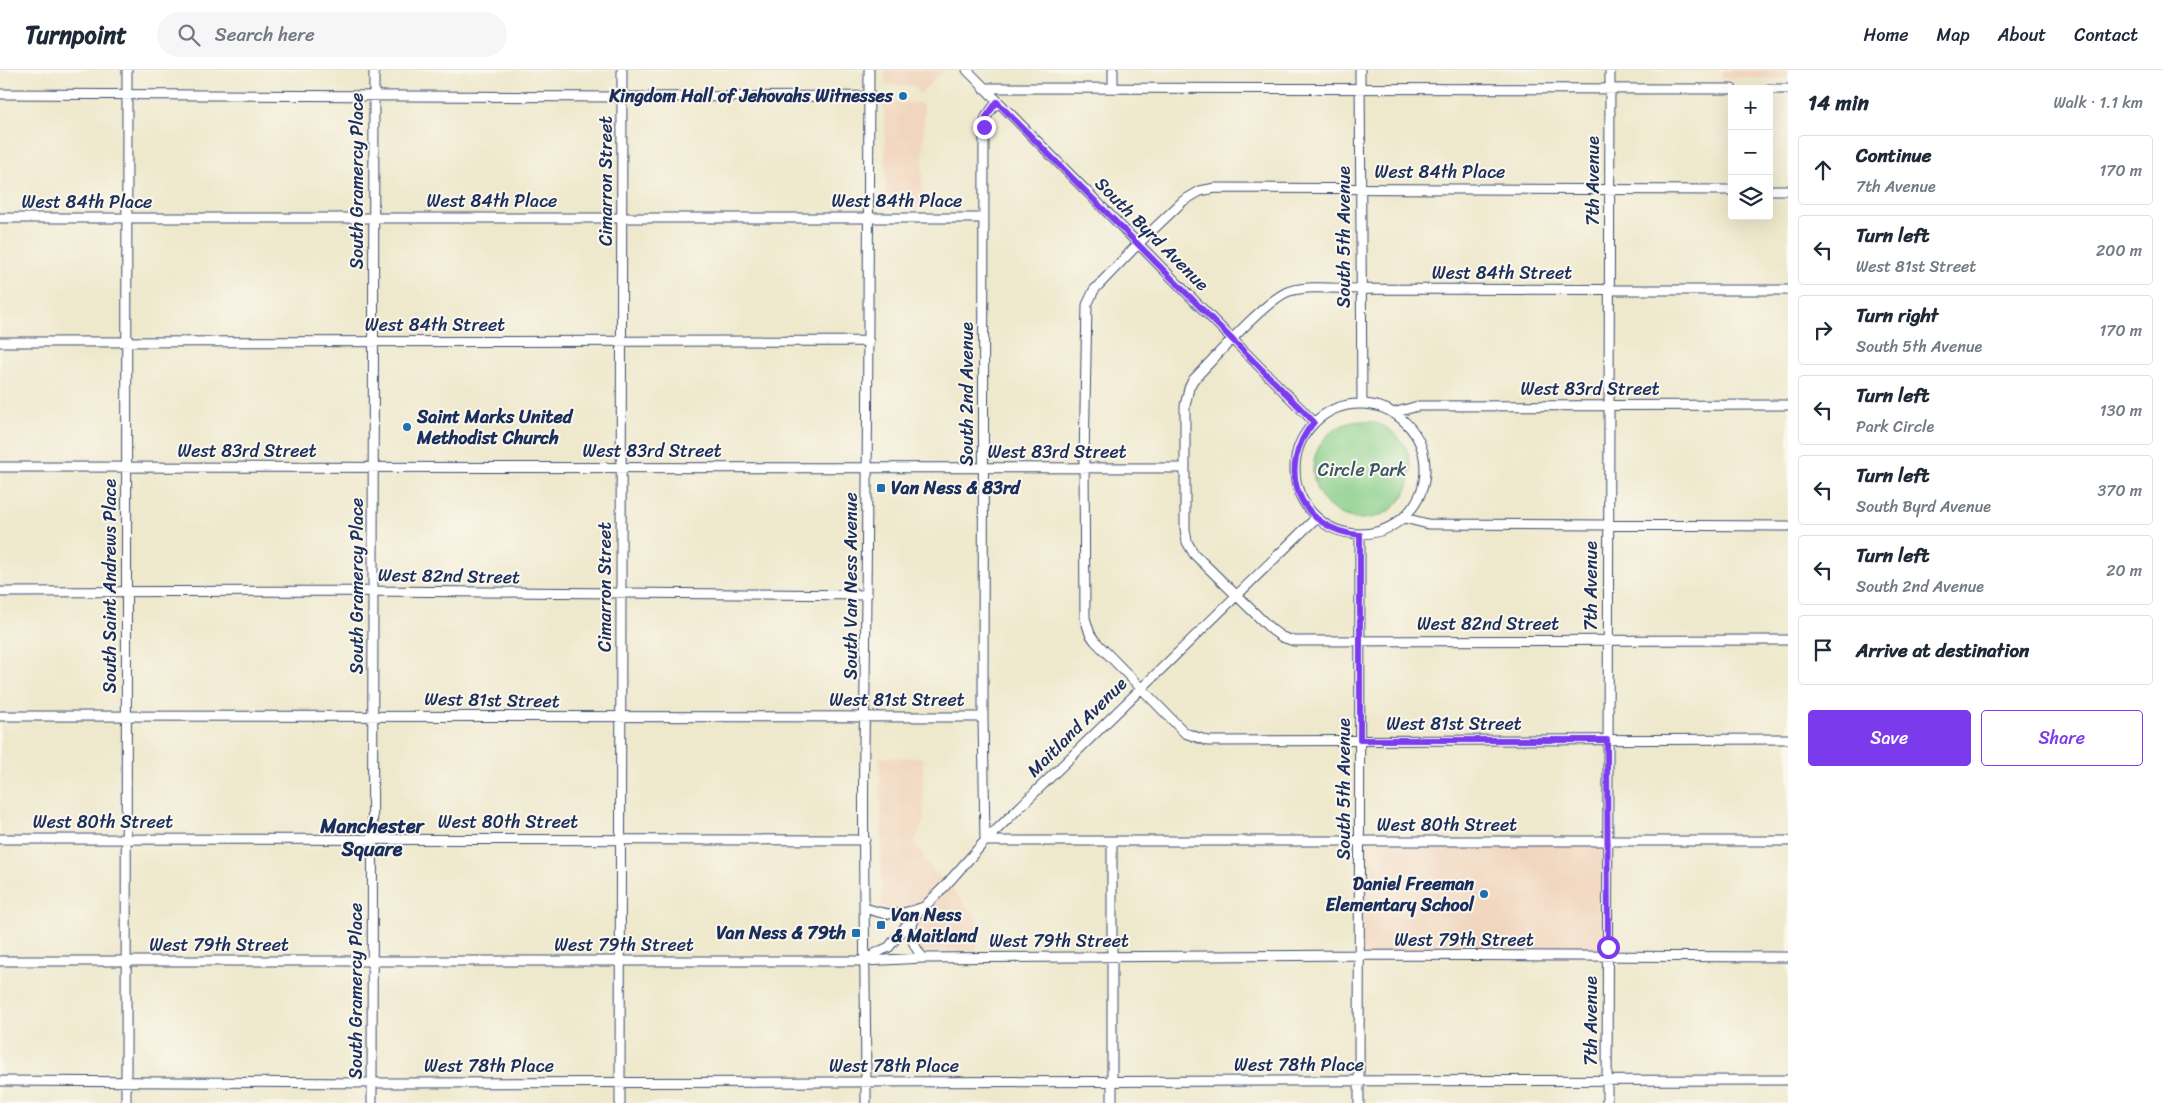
<!DOCTYPE html>
<meta charset="utf-8">
<style>
:root{--surface:#fff;--page:#f6f6f7;--text:#1f2937;--muted:#747a83;--line:#e0e1e3;--accent:#7c3aed}
body{margin:0;font-family:Sriracha,sans-serif;background:var(--page);color:var(--text)}
.controls{position:absolute;right:15px;top:15px;display:grid;overflow:hidden;border-radius:5px;box-shadow:0 5px 20px #0002}
.controls button{width:45px;height:45px;display:grid;place-items:center;padding:0;border:0;border-bottom:1px solid var(--line);background:var(--surface);color:var(--text);font:25px sans-serif}
.stop{position:absolute;width:15px;height:15px;margin:-11px;border:4px solid #7c3aed;border-radius:50%;background:#fff}
.stop.end{background:#7c3aed;border-color:#fff;box-shadow:0 1px 5px #0008}
.list{margin:0;padding:0;list-style:none}
h2{display:flex;justify-content:space-between;align-items:center;height:65px;margin:0;padding:0 20px;font-size:21px}
h2 small{font-size:16px;font-weight:400;color:var(--muted)}
.list li{display:grid;grid-template-columns:32px 1fr auto;gap:15px;align-items:center;box-sizing:border-box;height:70px;margin:0 10px 10px;padding:0 10px;border:1px solid var(--line);border-radius:5px}
.list b{display:block;font-size:19px;white-space:nowrap}
.list p{margin:0;font-size:16px;white-space:nowrap;color:var(--muted)}
.list em{font-size:16px;font-style:normal;color:var(--muted)}
.actions{display:flex;gap:10px;padding:15px 20px}
.actions a{flex:1;padding:11px 0;border:1px solid var(--accent);border-radius:5px;text-align:center;font-size:18px;color:var(--accent)}
.actions .main{background:var(--accent);color:#fff}
.icon{flex:none;width:28px;height:28px;fill:none;stroke:currentColor;stroke-width:2;stroke-linecap:round;stroke-linejoin:round}
.map{position:relative;flex:none;width:1788px;height:1033px;overflow:hidden}
header{display:flex;align-items:center;gap:30px;box-sizing:border-box;height:70px;padding:0 25px;background:var(--surface);border-bottom:1px solid var(--line)}
header strong{font-size:24px}
nav{display:flex;gap:28px;margin-inline-start:auto;font-size:18px}
.search{width:350px;height:45px;background:var(--page);display:flex;align-items:center;gap:12px;box-sizing:border-box;padding:0 18px;border-radius:28px;color:var(--muted);font-size:19px}
main{display:flex}
aside{flex:1;background:var(--surface)}
.map>svg:first-child{display:block}
.built{fill:#f1d5bd}
.green{fill:#88ce89;stroke:#527e74}
.lines{fill:none;stroke-linecap:round;stroke-linejoin:round}
.minor-casing{stroke:#3b4b6e;stroke-width:11}
.minor{stroke:#fff;stroke-width:9}
.route{stroke:#7c3aed;stroke-width:6}
.poi-dot{fill:#1f6fb2;stroke:#fbf7ec;stroke-width:2}
.labels{text-anchor:middle;dominant-baseline:central;stroke-width:4;stroke-linejoin:round;paint-order:stroke}
.poi-label{font-size:18px;font-weight:bold;fill:#1b2f5e;stroke:#fbf7ec;text-anchor:end}
.street-label{font-size:18px;fill:#1b2f5e;stroke:#fbf7ec}
.park-label{font-size:18px;fill:#365769;stroke:#fbf7ec}
.quarter-label{font-size:20px;font-weight:bold;fill:#1b2f5e;stroke:#fbf7ec}
</style>
<header>
<strong>Turnpoint</strong>
<div class="search"><svg class="icon" aria-label="search" viewBox="0 0 24 24"><circle cx="10" cy="10" r="6"/><path d="M15 15l6 6"/></svg>Search here</div>
<nav><a>Home</a><a>Map</a><a>About</a><a>Contact</a></nav>
</header>
<main>
<div class="map">
<svg width="1788" height="1033" viewBox="0 0 1788 1033">
<rect width="100%" height="100%" fill="#fbf7ec"/>
<filter id="ink" filterUnits="userSpaceOnUse"><feTurbulence type="fractalNoise" baseFrequency=".02" numOctaves="2"/><feDisplacementMap in="SourceGraphic" scale="10" xChannelSelector="R" yChannelSelector="G"/><feConvolveMatrix kernelMatrix="1 2 1 2 8 2 1 2 1" color-interpolation-filters="sRGB"/></filter>
<filter id="wash" filterUnits="userSpaceOnUse"><feTurbulence type="fractalNoise" baseFrequency=".0096" numOctaves="4" result="noise"/><feDisplacementMap in="SourceGraphic" scale="20" xChannelSelector="R" yChannelSelector="G"/><feGaussianBlur stdDeviation="1.12" result="paint"/><feColorMatrix in="noise" values="0 0 0 0 0 0 0 0 0 0 0 0 0 0 0 0 0 1.4 0 .05"/><feComposite in="paint" operator="in"/></filter>
<g filter="url(#wash)">
<rect width="100%" height="100%" fill="#eee8cc"/>
<!-- built -->
<path class="built" d="M885,0h59l-25,24 -5,-8 -29,-1z
M1722,0h66v8h-66z
M884,33h35l3,2 2,6 -2,98 -33,-1 -3,-3z
M880,687l43,1 1,62 -10,24 9,10 2,7 52,56v35l-55,-1 -40,-48z
M1359,771h248l1,116 -247,-2z"/>
<!-- green -->
<path class="green" d="M1313 400a49 49 0 1 1 98 0a49 49 0 1 1-98 0Z"/>
</g>
<g filter="url(#ink)">
<g class="lines">
<!-- minor casing -->
<g class="minor-casing">
<path id="minor" d="M967,0l347,352
M1360,0l2,334
M1113,17v-17
M983,18l749,1
M1769,19h19
M0,24l622,3 247,-1
M997,32l-11,15 -2,10 -1,590 2,124h803
M1732,120l-517,-2 -15,3 -17,10 -45,43 -44,46 -7,15 -3,154 1,159 5,16 5,7 90,92 23,8 580,-2
M1769,120h19
M0,148h984
M1788,220l-428,-1c-22,0 -49,-4 -70,2 -22,6 -78,70 -97,89l-4,8 -4,18v123l2,13 7,12 78,76 10,7 12,4 494,-1
M0,272l869,-1
M1295 399a65 65 0 1 1 130 0a65 65 0 1 1-130 0Z
M1393,343l25,-7 370,-1
M0,397l1185,1
M1404,448l24,6 360,2
M0,522l373,-1 494,4
M0,646l983,1
M0,769l865,1
M865,838c23,8 33,8 56,0
M914,850c-7,14 0,27 9,38
M0,891h865l58,-3 438,-3 427,2
M866,891l10,-8 13,-6 20,-25 36,-36 40,-45 331,-323
M0,1011l372,2 1416,-3
M126,1033l1,-1033
M372,1033l2,-1033
M620,1033l2,-1033
M866,1033c0,-119 -4,-239 -2,-358 4,-225 4,-450 5,-675
M1112,1033v-262
M1359,1033l1,-568
M1607,1033l3,-1033"/>
</g>
<!-- minor -->
<use href="#minor" class="minor"/>
</g>
</g>
<g class="lines" filter="url(#ink)">
<!-- route -->
<path class="route" d="M984,57l2,-10 11,-15 317,320c-40,47 -15,108 46,113v205h247l1,207"/>
</g>
<!-- markers -->
<g class="poi-dot">
<circle cx="903" cy="26" r="5"/>
<circle cx="407" cy="357" r="5"/>
<rect x="876" y="413" width="10" height="10" rx="2.5"/>
<circle cx="1484" cy="824" r="5"/>
<rect x="876" y="850" width="10" height="10" rx="2.5"/>
<rect x="851" y="858" width="10" height="10" rx="2.5"/>
</g>
<g class="labels">
<!-- poi labels -->
<g class="poi-label">
<text x="893" y="26">Kingdom Hall of Jehovahs Witnesses</text>
<text x="417" y="347" text-anchor="start">Saint Marks United<tspan x="417" dy="21">Methodist Church</tspan></text>
<text x="891" y="418" text-anchor="start">Van Ness &amp; 83rd</text>
<text x="1474" y="814">Daniel Freeman<tspan x="1474" dy="21">Elementary School</tspan></text>
<text x="891" y="845" text-anchor="start">Van Ness<tspan x="891" dy="21">&amp; Maitland</tspan></text>
<text x="846" y="863">Van Ness &amp; 79th</text>
</g>
<!-- street labels -->
<g class="street-label">
<text x="1440" y="102">West 84th Place</text>
<text transform="translate(357 111) rotate(-90)">South Gramercy Place</text>
<text transform="translate(606 111) rotate(-90)">Cimarron Street</text>
<text transform="translate(1593 111) rotate(-90)">7th Avenue</text>
<text x="492" y="131">West 84th Place</text>
<text x="897" y="131">West 84th Place</text>
<text x="87" y="132">West 84th Place</text>
<text transform="translate(1152 164) rotate(45)">South Byrd Avenue</text>
<text transform="translate(1344 167) rotate(-90)">South 5th Avenue</text>
<text x="1502" y="203">West 84th Street</text>
<text x="435" y="255">West 84th Street</text>
<text x="1590" y="319">West 83rd Street</text>
<text transform="translate(967 324) rotate(-90)">South 2nd Avenue</text>
<text x="247" y="381">West 83rd Street</text>
<text x="652" y="381">West 83rd Street</text>
<text x="1057" y="382">West 83rd Street</text>
<text transform="translate(449 506) rotate(1)">West 82nd Street</text>
<text transform="translate(110 516) rotate(-90)">South Saint Andrews Place</text>
<text transform="translate(357 516) rotate(-90)">South Gramercy Place</text>
<text transform="translate(851 516) rotate(-90)">South Van Ness Avenue</text>
<text transform="translate(1591 516) rotate(-90)">7th Avenue</text>
<text transform="translate(605 517) rotate(-90)">Cimarron Street</text>
<text x="1488" y="554">West 82nd Street</text>
<text transform="translate(492 630) rotate(1)">West 81st Street</text>
<text x="897" y="630">West 81st Street</text>
<text x="1454" y="654">West 81st Street</text>
<text transform="translate(1077 657) rotate(-45)">Maitland Avenue</text>
<text transform="translate(1344 719) rotate(-90)">South 5th Avenue</text>
<text x="103" y="752">West 80th Street</text>
<text x="508" y="752">West 80th Street</text>
<text x="1447" y="755">West 80th Street</text>
<text x="1464" y="870">West 79th Street</text>
<text x="1059" y="871">West 79th Street</text>
<text x="219" y="875">West 79th Street</text>
<text x="624" y="875">West 79th Street</text>
<text transform="translate(356 921) rotate(-90)">South Gramercy Place</text>
<text transform="translate(1591 951) rotate(-90)">7th Avenue</text>
<text x="1299" y="995">West 78th Place</text>
<text x="489" y="996">West 78th Place</text>
<text x="894" y="996">West 78th Place</text>
</g>
<!-- park labels -->
<g class="park-label">
<text x="1362" y="400">Circle Park</text>
</g>
<!-- quarter labels -->
<g class="quarter-label">
<text x="372" y="756">Manchester<tspan x="372" dy="23">Square</tspan></text>
</g>
</g>
</svg>
<div class="controls">
<button>+</button>
<button>−</button>
<button><svg class="icon" aria-label="layers" viewBox="0 0 24 24"><path d="M12 4l9 5-9 5-9-5zM3 14l9 5 9-5"/></svg></button>
</div>
<div class="stop" style="left:1608px;top:877px"></div>
<div class="stop end" style="left:984px;top:57px"></div>
</div>
<aside>
<h2>14 min<small>Walk · 1.1 km</small></h2>
<ul class="list">
<li><svg class="icon" aria-label="ahead" viewBox="0 0 24 24"><path d="M12 20V5M6 11l6-6 6 6"/></svg><div><b>Continue</b><p>7th Avenue</p></div><em>170 m</em></li>
<li><svg class="icon" aria-label="left" viewBox="0 0 24 24"><path d="M17 20v-9H6M10 6l-5 5 5 5"/></svg><div><b>Turn left</b><p>West 81st Street</p></div><em>200 m</em></li>
<li><svg class="icon" aria-label="right" viewBox="0 0 24 24"><path d="M7 20v-9h11M14 6l5 5-5 5"/></svg><div><b>Turn right</b><p>South 5th Avenue</p></div><em>170 m</em></li>
<li><svg class="icon" aria-label="left" viewBox="0 0 24 24"><path d="M17 20v-9H6M10 6l-5 5 5 5"/></svg><div><b>Turn left</b><p>Park Circle</p></div><em>130 m</em></li>
<li><svg class="icon" aria-label="left" viewBox="0 0 24 24"><path d="M17 20v-9H6M10 6l-5 5 5 5"/></svg><div><b>Turn left</b><p>South Byrd Avenue</p></div><em>370 m</em></li>
<li><svg class="icon" aria-label="left" viewBox="0 0 24 24"><path d="M17 20v-9H6M10 6l-5 5 5 5"/></svg><div><b>Turn left</b><p>South 2nd Avenue</p></div><em>20 m</em></li>
<li><svg class="icon" aria-label="arrive" viewBox="0 0 24 24"><path d="M6 21V4h12l-3 4 3 4H6"/></svg><div><b>Arrive at destination</b></div></li>
</ul>
<div class="actions"><a class="main">Save</a><a>Share</a></div>
</aside>
</main>
